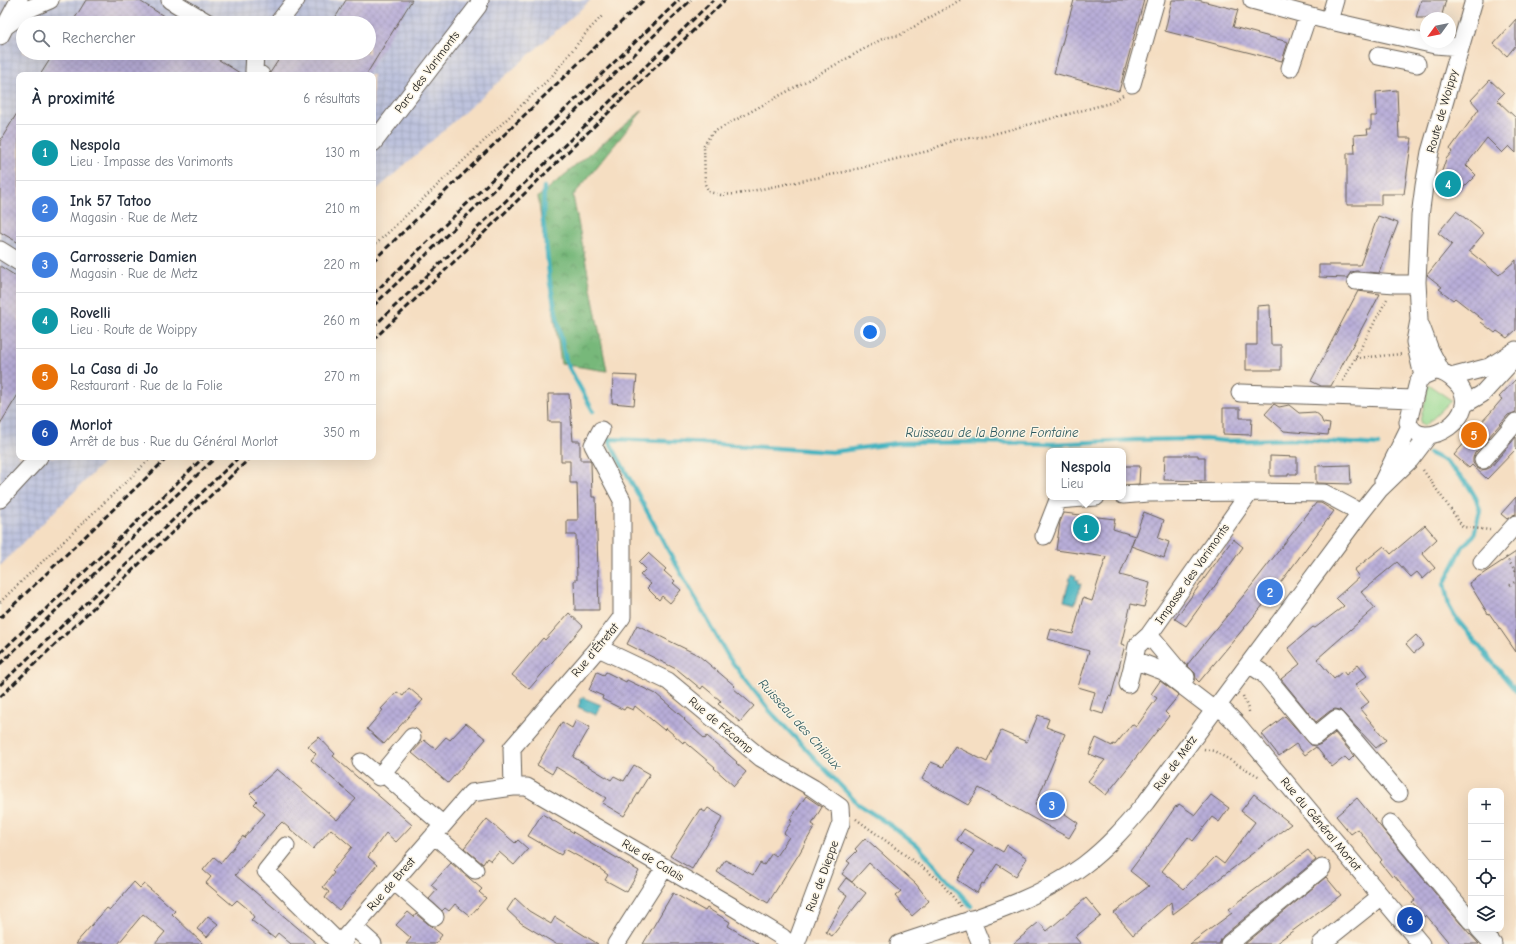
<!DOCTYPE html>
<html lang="fr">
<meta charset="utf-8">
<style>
:root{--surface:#fff;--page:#f6f6f7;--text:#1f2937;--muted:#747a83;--line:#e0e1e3;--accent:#0b8043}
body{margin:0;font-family:"Comic Neue",sans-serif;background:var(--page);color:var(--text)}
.controls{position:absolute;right:12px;bottom:12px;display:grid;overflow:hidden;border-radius:8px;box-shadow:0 4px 16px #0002}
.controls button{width:36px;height:36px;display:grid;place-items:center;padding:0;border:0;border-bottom:1px solid var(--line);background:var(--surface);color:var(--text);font:20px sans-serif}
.compass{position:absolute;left:1420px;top:12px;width:36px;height:36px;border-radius:50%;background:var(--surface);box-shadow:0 4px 16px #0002;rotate:237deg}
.you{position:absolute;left:870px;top:332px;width:14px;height:14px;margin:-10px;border:3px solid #fff;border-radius:50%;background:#1a73e8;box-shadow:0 0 0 6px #1a73e833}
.badge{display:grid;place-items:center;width:26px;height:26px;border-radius:50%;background:var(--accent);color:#fff;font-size:13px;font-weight:700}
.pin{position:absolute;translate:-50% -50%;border:2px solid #fff;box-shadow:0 1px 4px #0006}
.popup{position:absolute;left:1046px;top:448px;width:80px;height:52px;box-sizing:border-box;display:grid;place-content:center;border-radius:8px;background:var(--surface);filter:drop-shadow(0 1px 3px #0005);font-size:13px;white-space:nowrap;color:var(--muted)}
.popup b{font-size:15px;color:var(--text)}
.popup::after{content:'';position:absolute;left:50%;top:100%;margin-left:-8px;border:8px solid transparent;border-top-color:var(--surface)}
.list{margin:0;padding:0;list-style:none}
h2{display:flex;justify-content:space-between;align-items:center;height:52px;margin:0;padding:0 16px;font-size:17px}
h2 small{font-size:13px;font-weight:400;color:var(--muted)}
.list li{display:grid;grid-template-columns:26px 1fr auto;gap:12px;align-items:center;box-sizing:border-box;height:56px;padding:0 16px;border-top:1px solid var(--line)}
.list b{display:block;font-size:15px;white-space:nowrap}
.list p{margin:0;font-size:13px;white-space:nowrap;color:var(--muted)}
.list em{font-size:13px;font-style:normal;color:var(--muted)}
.icon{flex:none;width:22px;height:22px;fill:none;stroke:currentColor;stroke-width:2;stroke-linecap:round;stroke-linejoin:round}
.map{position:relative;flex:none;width:1516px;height:944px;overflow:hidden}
.search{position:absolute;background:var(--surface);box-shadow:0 4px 16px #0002;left:16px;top:16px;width:360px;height:44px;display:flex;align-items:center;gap:10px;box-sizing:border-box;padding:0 14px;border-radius:22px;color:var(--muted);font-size:15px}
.panel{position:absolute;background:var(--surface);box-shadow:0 4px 16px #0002;left:16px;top:72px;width:360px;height:388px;border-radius:8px}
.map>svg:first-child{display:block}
.industrial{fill:url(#industrial-grid);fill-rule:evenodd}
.green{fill:#94d890;stroke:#587a56}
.forest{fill:url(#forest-crowns);stroke:#4a6a4b}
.water{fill:#45b3c0;stroke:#30686e}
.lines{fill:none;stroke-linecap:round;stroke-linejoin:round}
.stream{stroke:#45b3c0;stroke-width:4.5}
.building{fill:url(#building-cross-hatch)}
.minor-casing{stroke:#686056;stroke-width:19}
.path{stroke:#686056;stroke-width:2.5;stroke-dasharray:1 3;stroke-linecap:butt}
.minor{stroke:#fff;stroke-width:17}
.rail{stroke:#1c1c1c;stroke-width:3;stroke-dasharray:6 3;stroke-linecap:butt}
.labels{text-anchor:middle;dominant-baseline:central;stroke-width:3;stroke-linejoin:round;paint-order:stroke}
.street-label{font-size:12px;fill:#1c1c1c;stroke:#fcf5e5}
.water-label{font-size:13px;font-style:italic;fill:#2c585e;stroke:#fcf5e5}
</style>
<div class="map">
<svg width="1516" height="944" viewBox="0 0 1516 944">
<defs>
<pattern id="industrial-grid" width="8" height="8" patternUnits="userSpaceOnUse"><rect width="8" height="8" fill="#bec3dd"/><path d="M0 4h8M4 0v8" fill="none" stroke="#a3a7bd"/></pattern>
<pattern id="forest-crowns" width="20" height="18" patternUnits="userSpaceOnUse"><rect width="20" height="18" fill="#77b87a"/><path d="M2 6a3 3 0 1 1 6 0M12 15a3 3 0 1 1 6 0" fill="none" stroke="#619563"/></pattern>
<pattern id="building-cross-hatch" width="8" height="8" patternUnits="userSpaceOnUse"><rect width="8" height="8" fill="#b8add8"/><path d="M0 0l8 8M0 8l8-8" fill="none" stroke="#9e94b9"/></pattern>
</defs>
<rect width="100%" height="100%" fill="#fcf5e5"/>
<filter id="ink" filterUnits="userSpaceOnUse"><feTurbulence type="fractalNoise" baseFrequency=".025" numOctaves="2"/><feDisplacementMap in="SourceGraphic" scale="8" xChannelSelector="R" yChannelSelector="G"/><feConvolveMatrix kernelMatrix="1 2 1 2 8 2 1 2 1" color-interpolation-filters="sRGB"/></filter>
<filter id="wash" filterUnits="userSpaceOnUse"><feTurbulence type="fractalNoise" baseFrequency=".012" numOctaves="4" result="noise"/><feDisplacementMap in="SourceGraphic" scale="16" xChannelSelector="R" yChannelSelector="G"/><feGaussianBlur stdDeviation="0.9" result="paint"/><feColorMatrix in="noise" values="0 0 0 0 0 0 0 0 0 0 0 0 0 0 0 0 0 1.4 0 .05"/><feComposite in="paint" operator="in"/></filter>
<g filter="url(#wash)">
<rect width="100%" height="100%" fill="#f5dec2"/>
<!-- industrial -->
<path class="industrial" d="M0,0h591l-218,193v-118h-354v382h90l-109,109zM23,23h346v30h-346z"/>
<!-- green -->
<path class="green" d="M1429,385l22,15v1l-26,25 -3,-1 -2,-4 6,-23 1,-12z"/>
<!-- forest -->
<path class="forest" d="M643,110l-70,86 34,175 -46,-7 -23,-167z"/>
<!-- water -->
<path class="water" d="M1071,574l5,2 -1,3 4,1 -1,3 3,1 -6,20 -11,-3z
M582,697l19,8 -5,10 -18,-8z"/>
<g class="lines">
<!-- stream -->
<path class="stream" d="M544,187l-1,33 4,33 3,30 16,79 27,49
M608,439l81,3 143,10 65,-9 88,-1 68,2 81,-4 72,-1 20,2 64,-2 88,6
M608,439l60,111 61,108 40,52 89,94 35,23 27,21 51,58
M1429,453l16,8 23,24 8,13 4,13 -6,24 -11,11 -19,38 5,22 6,11 61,74"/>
</g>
<g id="blocks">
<!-- building -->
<path class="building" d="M86,0h52l37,23h-103z
M346,0h66l-46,75h-95l-1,-2 13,-20h86v-30h-37z
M1074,0h70l-25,91 -65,-18z
M1172,0h26l40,10 -5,17 55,15 -6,19 -117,-30z
M1421,0h25l-5,18h-25z
M1516,19v26l-9,11 -13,-12z
M54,53h164l-2,5 27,17h-203z
M1490,80l14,13 -7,7 19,18v35l-7,-7 -7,7 -15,-15 -21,27 10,10 -21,21 -12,-14 5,-5 -6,-6 4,-12 6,-7 -2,-3 29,-40 -8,-9z
M1397,90l2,48h13l-8,56h-23v11h-34v-52h8l-1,-18 14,-1 -1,-5h4v-13h6l-1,-24z
M19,110v133l-19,-11v-91z
M1456,211l28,22 -15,18 30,24 17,-15v70l-9,8 -10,-7 -2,2 -14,-11 2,-2 -28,-22 -2,2 -14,-11 3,-2 -15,-12 25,-31 -14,-11z
M1378,216l20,7 -19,50 -23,-2 -5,1 -4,6 -28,-1v-12h41z
M0,266l19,12v115l-19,31z
M1358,291l22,3 -49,92h-10l-10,-5z
M1270,305l1,40h10v25h-35v-25h11v-39z
M613,375l24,1 -3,29 -22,-2z
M1516,379v33l-8,3 -33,38 -2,5v5l4,5 4,2 6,-1 4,-2 25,-30v12l-29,30 -15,-14 -3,3 -15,-13 13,-15 -3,-2 11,-13 2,2 13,-14 12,-14 -3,-2z
M548,394h21l4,47h7v19h10l1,3 1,34h4l3,113h-24l-1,-30h3l-1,-45h-9v-15h11l-1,-37h-7v-22h-9v-39h-12z
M1274,404l5,3 10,-2 10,8 16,-1 5,4 3,7 7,1 -2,11 -44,-4 -19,-17z
M1223,408h17v10h12l-1,17 -28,-1z
M1165,455h33v2h7v24l-41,-1z
M1270,456l27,1v17h-9v2h-18z
M1350,465l1,19 -35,-1v-17z
M1123,466h17l-1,18 -16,1z
M1516,497v17l-3,1 -6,4 -6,-5z
M1316,503h5l13,8 -65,87 -70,84 -3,-3 -1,-6 -8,-8 65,-80z
M1144,512l20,8 -6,18 11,4 -5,16 -33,-12z
M1064,513l51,6 -2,10 22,7 -15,39 30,8 -6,24 -13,-3 -10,40 4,1 -14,52 -2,-1 -6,18 -13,-4 5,-18 -17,-5 11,-36 -41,-12 3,-10 22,5 10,-36 9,3 14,-44 -50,-7 4,-28z
M1425,525l12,14 -15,14 13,15 -12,11 -6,-7 -6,5 -14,-15 -36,30 14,16 -58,51 17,20 9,-8 3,4 12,-10 9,11 -12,9 14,17 -9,7 26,31 -10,8 -36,-38 -5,-1 -5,2 -14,11 -35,-43 19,-15 -12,-16 25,-21 2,1 29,-22 -8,-8 23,-21 -5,-7 30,-24 7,8z
M1233,539l10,8 -57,79 -11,-7z
M1516,552v100l-27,-39 -1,1 -19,-31z
M648,553l18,16 -2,2 11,10 -2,2 8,7 -11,13 -8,-7 -3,4 -12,-12 4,-4 -11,-9 6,-6 -7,-7z
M569,613l14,13 -54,63 -17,-14 31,-37 2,2z
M637,625l61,30 37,31 -2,2 21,18 -14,16 -22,-18 3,-3 -18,-15 -2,3 -23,-19 -51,-26z
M1416,635l8,10 -10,8 -8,-9z
M597,672l7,3 2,-3 20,10 1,-2 29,14 29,25 -1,1 21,19 2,-3 30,26 -1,1 10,9 -12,14 -20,-18 1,-1 -31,-26 -1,2 -17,-15 -2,2 -29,-24 -2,4 -7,-3 -2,3 -22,-11 1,-3 -14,-6z
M1160,681l19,14 -14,17 4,4 -63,79 -18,-14 17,-21 -16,-6 7,-16 16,8 1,-2 2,1 17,-21 4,3 21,-29 -6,-4z
M409,688l14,12 -39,44 -17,-15 16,-19 -2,-1 16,-17 6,4z
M1038,715l11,4 -3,8 19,7 -30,71 19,11 4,-7 20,14 -9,15 -90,-50 -11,17 -46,-26 9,-17 12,5 12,-21 32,16 14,-31 26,11z
M1285,716l26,29 5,1 5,-2 14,-11 19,23 -5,5 -4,-4 -13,10 -16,-20 -11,8 -9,-11 -17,12 -17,-22z
M576,720l14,7 -17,30 38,23 3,-4 10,5 10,-16 16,9 -26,42 -22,-13 4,-5 -50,-31 -4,7 -15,-9 25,-43 10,6z
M466,723l20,16 -38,44 -36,-30 12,-13 11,9 11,-12 4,3z
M319,737l16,17 -2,2 79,69 -16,17 -10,-9 -18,24 9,8 -38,45 -14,-12 4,-6 -6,-5 11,-14 -2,-2 20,-24 -21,-18 -18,20 -31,-27 -8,8 -39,45 82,69h-26l-13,-11 -4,5 -23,-18 3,-3 -6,-8 -11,-9 -5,5 -26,-22 5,-6 -8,-7 11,-13 7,6 22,-27 1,2 21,-24 -11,-10 3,-3 -7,-7 27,-25 60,51 19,-21 -45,-39 5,-6 -8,-8z
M1254,794l37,30 -118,90 -2,-12 -38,33 -19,-22 35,-27 -19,-15 22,-29h-1l25,-36 1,1 2,-3 16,11 16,-20 18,13 -10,14 -7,-5 -19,24 -5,-4 -26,34 22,18 31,-32 9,7 31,-42 -14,-11z
M806,796l16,11 -10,17 3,2 -16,28 -31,49 -51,-31 8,-12 28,15 7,-12 4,2 8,-12 4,3 13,-19 -5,-4 8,-12 -2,-1z
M1357,798l96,117 26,29h-29l-24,-29 -2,2 -12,-15 3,-2 -21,-25 -2,2 -12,-15 2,-2 -24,-31 -7,5 -15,-18z
M708,808l15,9 -31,52 -22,-13 30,-47 5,3z
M542,814l97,57 -12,21 -22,-12 3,-5 -9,-7 -34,-19 -4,6 -33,-19z
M487,819l28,24 3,-3 10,9 -14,16 -15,-13 -8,9 -4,-3 -4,6 -19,-16z
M964,829l39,23 4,-7 20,13 -11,18 -19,-12 -13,20 -2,-1 -5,10 -20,-13 17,-29 -17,-11z
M865,838l51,46 13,17 -17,15 -17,-20 6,-5 -32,-28 -17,19 -10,-8 8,-11 -3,-2 10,-10 -2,-2z
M1308,850l8,10 -93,76 -4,8h-29l42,-31 -3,-4z
M451,863l31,26 -3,3 7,6 -16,18 -15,-12 -6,7 -4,-3 -3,3 -13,-12 8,-9 -6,-5z
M1326,877l15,18 -66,49h-30z
M846,878l20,15 -34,43 -6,-4 21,-37 -9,-6z
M134,882l6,6 4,-4 18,15 13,12 -3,3 31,30h-48l10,-12 -22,-18 -25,30h-43l32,-36 3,2z
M673,893l32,18 2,-3 23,14 -2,4 30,18h-115z
M515,898l14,13 22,13 4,-7 43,27h-42l-35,-21 -14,-13z
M1086,898l15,18 -26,21 6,7h-68l26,-22 8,9z
M408,912l6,5 2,-3 26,21 -7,9h-29l5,-6 -15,-13z
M208,916l10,8 -11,13 -10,-8z"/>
</g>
</g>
<g filter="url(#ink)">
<use href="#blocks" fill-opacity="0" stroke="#686056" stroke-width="1"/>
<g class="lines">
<!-- minor casing -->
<g class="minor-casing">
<path id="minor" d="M170,0l38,23
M1252,0l70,19 113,26 25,2
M1329,21l6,-21
M278,23l18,-23
M7,25l24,-17 19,-8
M0,36l19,-36
M255,53l-1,18 7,4
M1378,56l39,8
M1290,68l18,-53
M1132,84l24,-84
M373,143l105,-137 2,-6
M0,250l19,12
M1356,281l39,3h22
M1421,326l9,24 11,21
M1435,371c9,0 15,5 21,11 32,32 -36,75 -48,40l10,-40 5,-6z
M1423,376l-8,-34 4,-22 -2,-38 3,-66 4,-30 6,-34 44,-152
M1451,377l38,-10 27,-17
M1240,393l174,6
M1465,404l17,-10 34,-37
M1483,460l33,-38
M1383,481l27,-55
M1123,495l25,-2 102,-1 74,1 28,15 8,6
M0,499l39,-42
M1044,536l14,-36 38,-3
M1482,562l34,-38
M1149,635l30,36 7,6
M600,646l5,5 63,30 93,77 52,30 27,19 1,16 -45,121
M1134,660l3,-14 12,-11 101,-143
M1249,664l15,10 51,62 21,-17 63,74
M1128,684l6,-24 29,11 51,39
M1216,707l9,5 12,12 184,220
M361,762l18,15 33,-40
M382,772l61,53
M513,787l-1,-39 88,-102 22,-29v-117l-29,-55 8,-15
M1390,823l81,98
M434,835l41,35
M286,846l-20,25 74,73
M394,881l41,36
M971,919l10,25
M354,927l19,17
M1479,929l14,15
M343,944l3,-8 125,-143 42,-6h14l206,120 49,30 7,7
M616,944l49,-77
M899,944c61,-21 133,-40 185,-79 24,-18 43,-40 62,-63l214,-288 19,-24 31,-30 19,-25
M1229,944l93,-76
M1321,944l60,-48"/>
</g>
<!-- path -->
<path class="path" d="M960,0l-60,35 -16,3 -172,95 -8,12 1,39 4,8 12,3 16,-1 103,-21 88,-22 28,-12 26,-2 128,-34 13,-8
M373,247l179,-171 34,-43 17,-18
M1356,358l47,-4
M1343,381l44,-82
M1423,470l40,57 27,3
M1506,557l10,15
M1510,585l6,-4
M0,602l152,-145
M1243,696l7,18
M1204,749l10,2 46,26
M856,819l82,60 24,29"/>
<!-- minor -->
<use href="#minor" class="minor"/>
<!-- rail -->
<path class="rail" d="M373,261l271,-261
M373,294l306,-294
M373,306l318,-306
M373,327l216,-205 124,-122
M373,340l352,-340
M0,618l168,-161
M0,653l204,-196
M0,664l216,-207
M0,685l239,-228
M0,697l251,-240"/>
</g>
</g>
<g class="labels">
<!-- street labels -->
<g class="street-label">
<text transform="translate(427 72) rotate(-53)">Parc des Varimonts</text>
<text transform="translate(1442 111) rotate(-74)">Route de Woippy</text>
<text transform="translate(1192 574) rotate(-55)">Impasse des Varimonts</text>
<text transform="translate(595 650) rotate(-50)">Rue d'Étretat</text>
<text transform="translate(721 725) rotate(40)">Rue de Fécamp</text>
<text transform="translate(1175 763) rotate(-54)">Rue de Metz</text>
<text transform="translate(1321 824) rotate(50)">Rue du Général Morlot</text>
<text transform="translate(653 860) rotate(31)">Rue de Calais</text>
<text transform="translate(822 876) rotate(-70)">Rue de Dieppe</text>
<text transform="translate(391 884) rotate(-49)">Rue de Brest</text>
</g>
<!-- water labels -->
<g class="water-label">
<text x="992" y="432">Ruisseau de la Bonne Fontaine</text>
<text transform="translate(800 724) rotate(48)">Ruisseau des Chiloux</text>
</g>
</g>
</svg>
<div class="controls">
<button>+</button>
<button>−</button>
<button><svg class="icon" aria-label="locate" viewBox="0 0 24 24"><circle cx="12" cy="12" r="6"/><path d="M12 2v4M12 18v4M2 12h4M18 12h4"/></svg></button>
<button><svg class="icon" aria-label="layers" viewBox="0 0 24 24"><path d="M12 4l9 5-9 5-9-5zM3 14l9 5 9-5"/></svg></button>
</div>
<svg class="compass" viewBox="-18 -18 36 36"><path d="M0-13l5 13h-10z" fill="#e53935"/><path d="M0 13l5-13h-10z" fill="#747a83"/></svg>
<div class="you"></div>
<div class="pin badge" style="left:1086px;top:528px;background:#0f9aa8">1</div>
<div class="popup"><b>Nespola</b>Lieu</div>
<div class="pin badge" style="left:1270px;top:592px;background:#3f7fe0">2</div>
<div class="pin badge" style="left:1052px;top:805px;background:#3f7fe0">3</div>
<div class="pin badge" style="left:1448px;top:184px;background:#0f9aa8">4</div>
<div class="pin badge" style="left:1474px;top:435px;background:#e8710a">5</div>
<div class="pin badge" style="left:1410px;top:920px;background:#1a4fb4">6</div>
<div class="search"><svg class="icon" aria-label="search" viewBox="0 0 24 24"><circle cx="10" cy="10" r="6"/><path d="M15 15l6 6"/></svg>Rechercher</div>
<section class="panel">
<h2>À proximité<small>6 résultats</small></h2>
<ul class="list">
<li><span class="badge" style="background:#0f9aa8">1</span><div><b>Nespola</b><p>Lieu · Impasse des Varimonts</p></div><em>130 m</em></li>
<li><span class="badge" style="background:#3f7fe0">2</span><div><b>Ink 57 Tatoo</b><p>Magasin · Rue de Metz</p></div><em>210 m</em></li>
<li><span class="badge" style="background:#3f7fe0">3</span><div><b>Carrosserie Damien</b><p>Magasin · Rue de Metz</p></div><em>220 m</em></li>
<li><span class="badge" style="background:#0f9aa8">4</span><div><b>Rovelli</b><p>Lieu · Route de Woippy</p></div><em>260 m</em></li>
<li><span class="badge" style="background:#e8710a">5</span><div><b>La Casa di Jo</b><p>Restaurant · Rue de la Folie</p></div><em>270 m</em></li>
<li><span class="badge" style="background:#1a4fb4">6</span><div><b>Morlot</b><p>Arrêt de bus · Rue du Général Morlot</p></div><em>350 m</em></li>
</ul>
</section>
</div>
